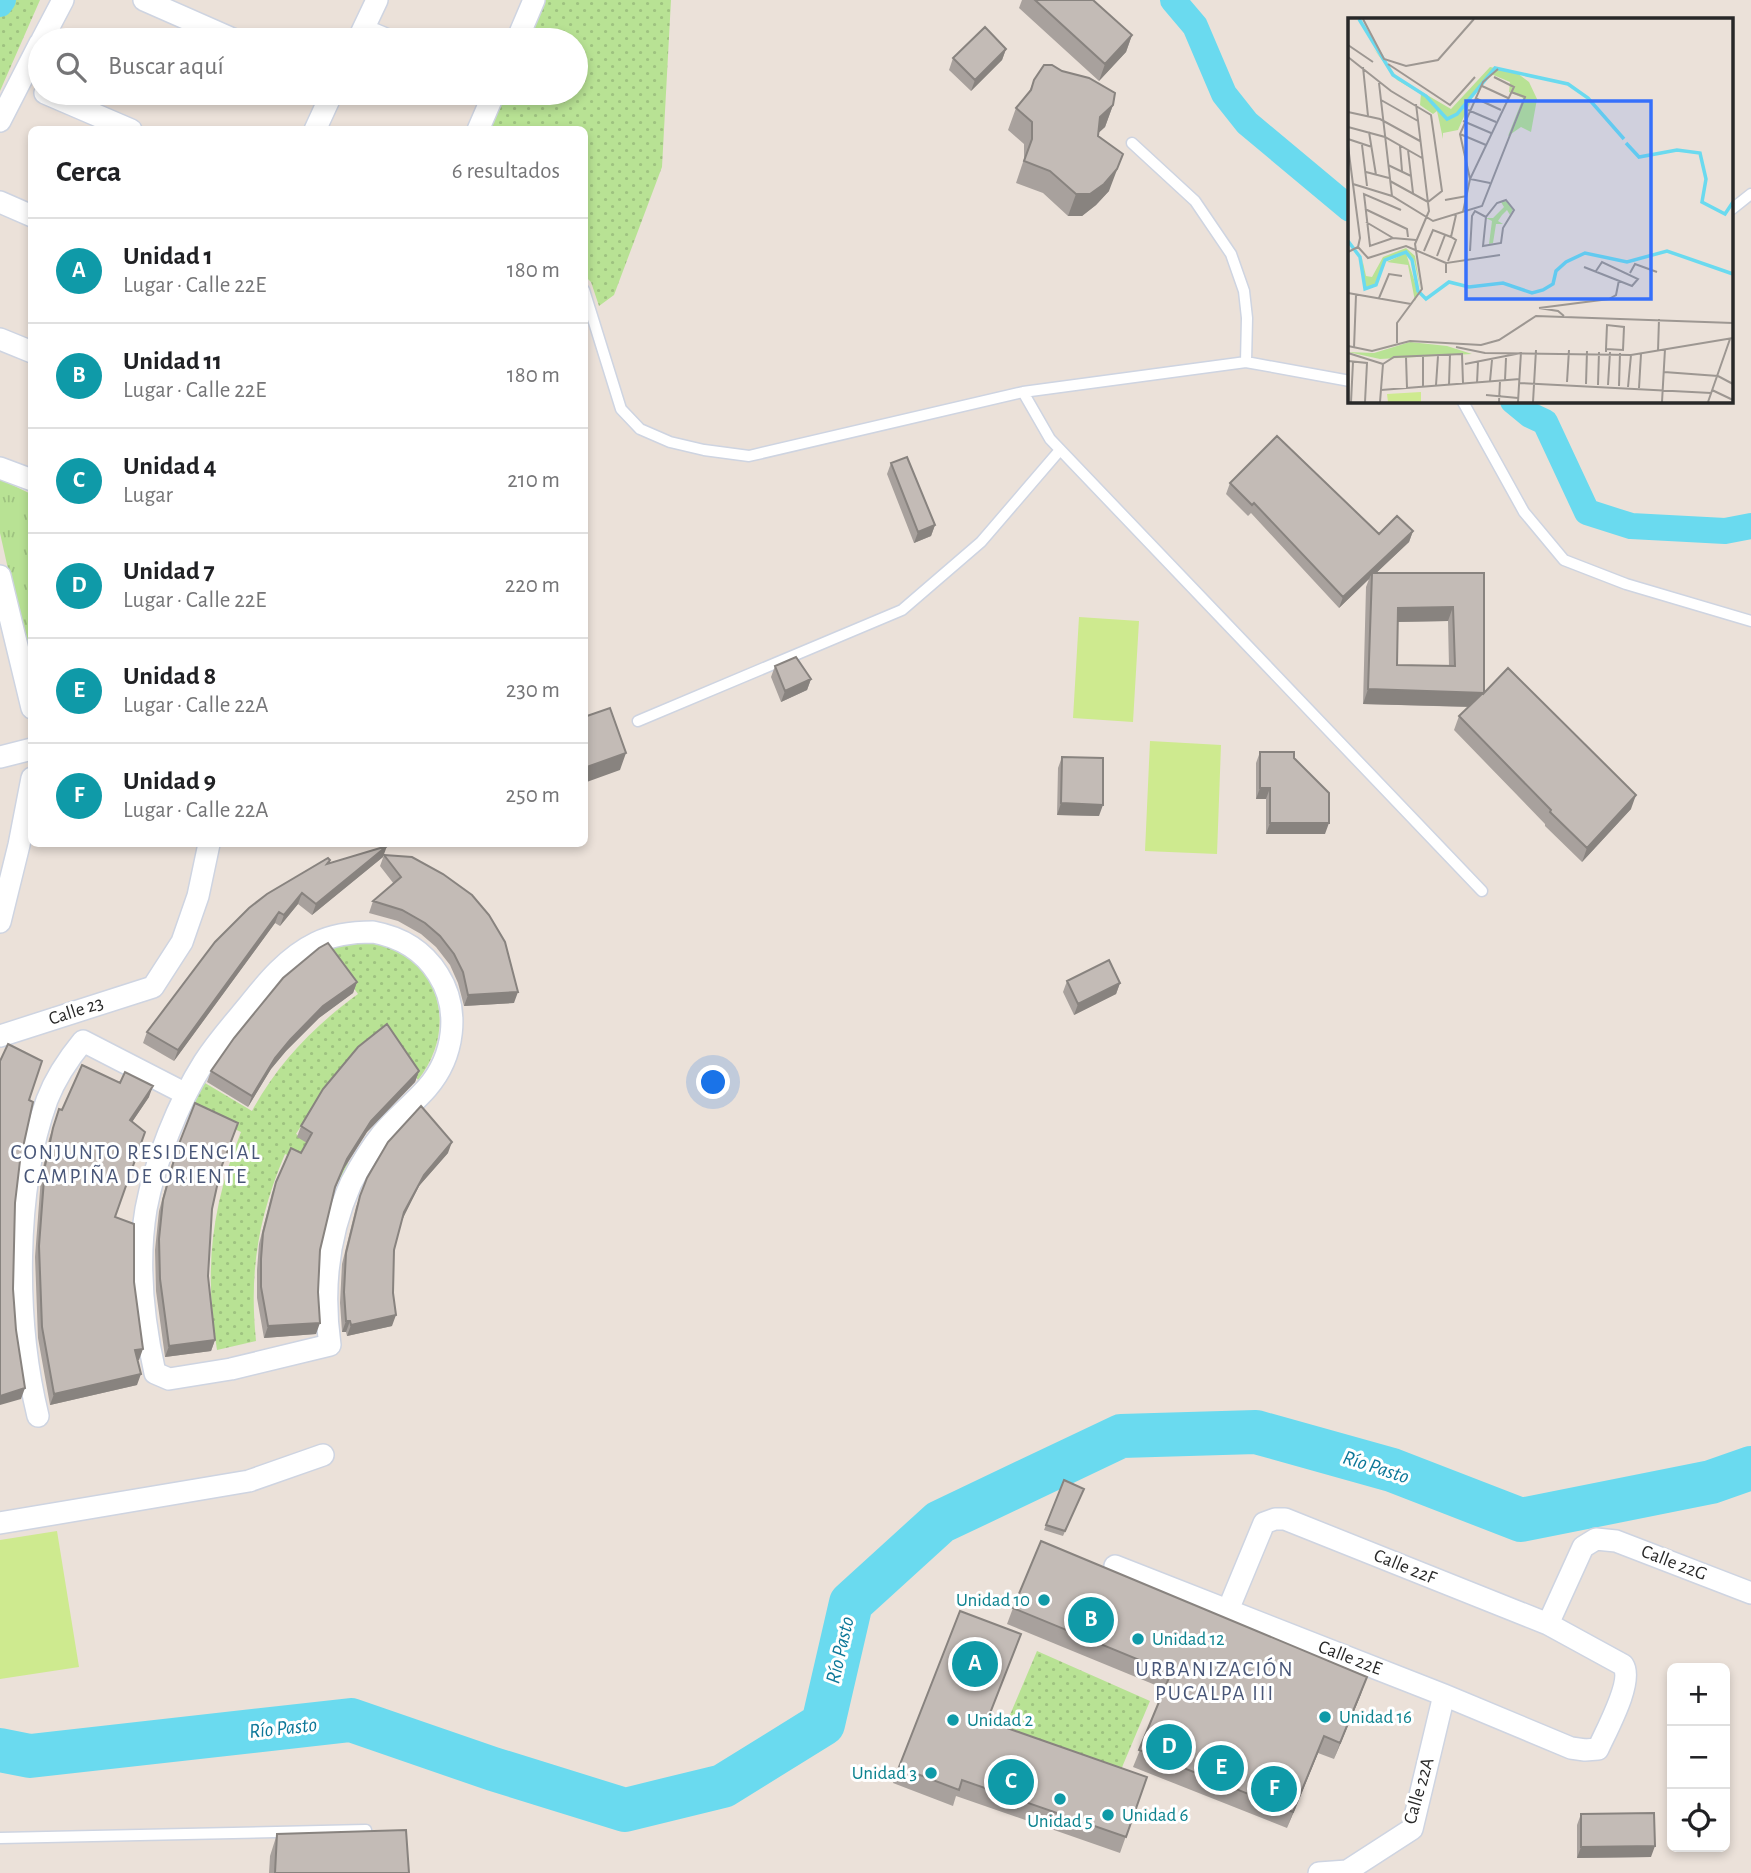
<!DOCTYPE html>
<html lang="es">
<meta charset="utf-8">
<style>
:root{--surface:#fff;--page:#f6f6f6;--text:#202124;--muted:#757577;--line:#e0e0e0;--accent:#0b8043}
body{margin:0;font-family:"Alegreya Sans",sans-serif;background:var(--page);color:var(--text)}
.controls{position:absolute;right:21px;bottom:21px;display:grid;overflow:hidden;border-radius:10px;box-shadow:0 4px 10px #0003}
.controls button{width:63px;height:63px;display:grid;place-items:center;padding:0;border:0;border-bottom:2px solid var(--line);background:var(--surface);color:var(--text);font:35px sans-serif}
.you{position:absolute;left:714px;top:1083px;width:24px;height:24px;margin:-18px;border:5px solid #fff;border-radius:50%;background:#1a73e8;box-shadow:0 0 0 10px #1a73e833}
.badge{display:grid;place-items:center;width:46px;height:46px;border-radius:50%;background:var(--accent);color:#fff;font-size:23px;font-weight:700}
.pin{position:absolute;translate:-50% -50%;border:4px solid #fff;box-shadow:0 2px 7px #0006}
.list{margin:0;padding:0;list-style:none}
h2{display:flex;justify-content:space-between;align-items:center;height:91px;margin:0;padding:0 28px;font-size:30px}
h2 small{font-size:23px;font-weight:400;color:var(--muted)}
.list li{display:grid;grid-template-columns:46px 1fr auto;gap:21px;align-items:center;box-sizing:border-box;height:105px;padding:0 28px;border-top:2px solid var(--line)}
.list b{display:block;font-size:26px;white-space:nowrap}
.list p{margin:0;font-size:23px;white-space:nowrap;color:var(--muted)}
.list em{font-size:23px;font-style:normal;color:var(--muted)}
.icon{flex:none;width:38px;height:38px;fill:none;stroke:currentColor;stroke-width:2;stroke-linecap:round;stroke-linejoin:round}
.map{position:relative;flex:none;width:1751px;height:1873px;overflow:hidden}
.search{position:absolute;background:var(--surface);box-shadow:0 4px 10px #0003;left:28px;top:28px;width:560px;height:77px;display:flex;align-items:center;gap:18px;box-sizing:border-box;padding:0 24px;border-radius:38px;color:var(--muted);font-size:26px}
.panel{position:absolute;background:var(--surface);box-shadow:0 4px 10px #0003;left:28px;top:126px;width:560px;height:721px;border-radius:10px}
.map>svg:first-child{display:block}
.grass{fill:url(#grass-dots)}
.park{fill:url(#park-tufts)}
.pitch{fill:#ceea8f}
.lines{fill:none;stroke-linecap:round;stroke-linejoin:round}
.canal{stroke:#6adaef;stroke-width:26}
.river{stroke:#6adaef;stroke-width:44}
.lane-casing{stroke:#ced4e1;stroke-width:13}
.street-casing{stroke:#ced4e1;stroke-width:24}
.lane{stroke:#fff;stroke-width:10}
.street{stroke:#fff;stroke-width:21}
.wall{fill:#a8a19d;fill-rule:evenodd}
.shaded-wall{fill:#88837f}
.building{fill:#c3bbb6;stroke:#88837f;stroke-width:2;fill-rule:evenodd}
.culture-dot{fill:#0f9aa8;stroke:#fff;stroke-width:2.5}
.labels{text-anchor:middle;dominant-baseline:central;stroke-width:6;stroke-linejoin:round;paint-order:stroke}
.street-label{font-size:19px;fill:#282828;stroke:#fff}
.culture-label{font-size:19px;fill:#0d838f;stroke:#fff;text-anchor:start}
.neighbourhood-label{font-size:21px;letter-spacing:2px;fill:#485678;stroke:#fff}
.water-label{font-size:21px;font-style:italic;fill:#0c7798;stroke:#fff}
.inset-river{fill:none;stroke:#6adaef;stroke-width:3.5}
.inset-road{fill:none;stroke:#9d9792;stroke-width:2}
.view{fill:#3670fb;fill-opacity:0.15;stroke:#3670fb;stroke-width:3.5}
.inset-edge{fill:none;stroke:#282828;stroke-width:3.5}
</style>
<div class="map">
<svg width="1751" height="1873" viewBox="0 0 1751 1873">
<defs>
<pattern id="grass-dots" width="8" height="8" patternUnits="userSpaceOnUse" patternTransform="scale(1.75)"><rect width="8" height="8" fill="#b8e294"/><path d="M2 2h.1M6 6h.1" fill="none" stroke="#9ec280" stroke-width="1.8" stroke-linecap="round"/></pattern>
<pattern id="park-tufts" width="24" height="20" patternUnits="userSpaceOnUse" patternTransform="scale(1.75)"><rect width="24" height="20" fill="#b8e294"/><path d="M3 7l-1-3M5 7V3M7 7l1-3M15 17l-1-3M17 17v-4M19 17l1-3" fill="none" stroke="#9ec280"/></pattern>
</defs>
<rect width="100%" height="100%" fill="#ebe1d9"/>
<!-- grass -->
<path class="grass" d="M0,0h40l-40,91z
M540,0h131l-9,167 -48,128 -15,11 -8,-24 -6,-6 -1,-146h-95l17,-37h70v-53h-51z
M353,942c79,-2 112,78 65,138l-34,-49 -67,70 -21,33 52,29 -9,18 -54,-27c-27,64 -36,118 -29,187l-39,9c-13,-79 -6,-143 24,-218l-55,-25 14,-27 52,31c26,-48 62,-85 106,-117l-32,-44z
M1037,1651l113,50 -30,71 -116,-43z"/>
<!-- park -->
<path class="park" d="M0,479l31,15v156h-5l-26,-117z"/>
<!-- pitch -->
<path class="pitch" d="M1079,617l60,4 -6,101 -60,-4z
M1150,741l71,4 -4,109 -72,-3z
M57,1531l22,136 -79,12v-139z"/>
<g class="lines">
<!-- canal -->
<path class="canal" d="M1173,0l22,26 29,68 23,29 103,86
M0,4l3,-4
M1513,401l17,14 15,7 42,90 44,14 94,5 26,-5"/>
<!-- river -->
<path class="river" d="M0,1750l30,6 321,-36 142,49 132,41 98,-24 100,-62 28,-121 89,-81 181,-86 135,-4 136,38 129,50 190,-38 40,-14"/>
<!-- lane casing -->
<g class="lane-casing">
<path id="lane" d="M1132,143l63,58 36,53 13,37 3,27 -1,44
M1732,209l19,-15
M584,290l37,119 19,20 30,13 34,8 45,6 274,-64 223,-30 104,19
M1023,392l27,47 432,452
M1463,402l61,110 40,48 62,24 125,37
M638,721l264,-111 79,-68 79,-92
M0,1838l366,-8"/>
</g>
<!-- street casing -->
<g class="street-casing">
<path id="street" d="M144,0l91,40
M364,30l24,10
M42,40l21,-40
M358,40l19,-40
M517,40l17,-40
M45,93l86,37
M0,121l40,-78
M315,130l17,-37
M478,130l16,-37
M0,202l32,14
M0,339l32,13
M0,468l32,12
M0,576l32,132
M0,757l32,-8
M0,922l19,-77 13,-67
M373,932c27,5 50,18 65,42 23,36 16,83 -11,114 -14,16 -31,29 -45,46 -12,15 -22,32 -31,49 -23,52 -29,106 -21,162l-99,24 -62,10 -14,-6c-12,-53 -18,-110 -9,-164 9,-48 32,-106 58,-147 13,-20 28,-37 43,-55 19,-24 40,-50 69,-64 18,-9 37,-11 57,-11z
M0,1036l153,-49 29,-45 16,-46 11,-52
M38,1416c-23,-94 -24,-225 9,-316 8,-21 22,-42 36,-59l103,53
M0,1523l249,-42 74,-26
M1115,1566l329,129 127,53 14,2 13,-1c8,-18 36,-68 25,-84l-75,-41 -263,-105h-10l-11,4 -36,87
M1548,1624l35,-77 13,-8 20,2 135,52
M1319,1873l28,-2 65,-42 32,-134"/>
</g>
<!-- lane -->
<use href="#lane" class="lane"/>
<!-- street -->
<use href="#street" class="street"/>
</g>
<!-- wall -->
<path class="wall" d="M1022,0h71l39,35 -6,17 -27,29 -80,-73z
M1006,49l-4,11 -31,31 -22,-21 4,-12z
M1034,80l79,25 -8,22 -7,6v3l11,55 -13,14 -14,11h-14l-25,-23 -27,-10 8,-24v-15l-16,-14 8,-22 13,-16z
M891,463l44,62 -4,11 -17,7 -27,-69z
M1230,483l149,51 34,-3 -4,11 -33,31h108v120l147,116 -49,53 -37,-36v-2l-91,-94 5,-14 10,-9 -106,-3 3,-117 3,-8 -30,29 -88,-95 -3,3 -22,-22zM1448,621l1,45 -52,-1 1,-43z
M775,666l36,13 -4,11 -26,12 -10,-25z
M1260,752l34,6 31,76h-59v-35h-10v-36z
M1062,757l37,59 -42,-1 1,-47z
M384,855l130,148 -50,3 -6,-23 -8,-18 -14,-18 -15,-13 -23,-13 -29,-8 4,-12 21,-17 -14,-18z
M383,857l-71,58 -14,-11 -18,22 -5,-3 -101,138 -31,-18 4,-11 183,-172 -2,3z
M1067,981l53,2 -4,11 -42,21 -11,-23z
M357,982l-4,11 -34,25 -33,33 -15,18 -23,38 -41,-25 4,-11z
M419,1071l-4,11 -48,50 -24,38 -9,21 -14,59 -4,84 -52,4 -7,-40v-28l2,-26 13,-51 4,-11 25,-29 6,-10 -10,-6 4,-11z
M120,1083l29,14 -17,25 -17,95 19,65 5,78h-1l-1,25 -87,20 -12,-67 -3,-81 6,-80 8,-38 10,-30 3,1z
M195,1103l26,67 -9,39 -4,67 7,64 -4,11 -46,6 -9,-66 -1,-41 4,-39 14,-51z
M448,1153l-29,33 -17,34 -8,30 -2,76 -45,10 -1,-4h-4l-2,-29 2,-39 14,-57 11,-29z
M1064,1480l18,14 -19,42 -19,-6z
M1013,1608l348,86 -27,65 -16,-6 -31,75 -154,-61 32,-78 -158,-65z
M987,1721l160,56 -27,76 -164,-57 -3,10 -60,-23 6,-16z
M1581,1814l70,43 -74,1v-33z
M277,1834l132,39h-140l1,-17z"/>
<!-- shaded-wall -->
<path class="shaded-wall" d="M1132,35l-6,17 -27,29 6,-17z
M1006,49l-4,11 -31,31 4,-11z
M1113,105l-8,22 -13,12 8,-22z
M1123,154l-14,37 -13,14 -14,11h-14l8,-22z
M935,525l-4,11 -17,7 4,-11z
M1413,531l-4,11 -37,35v-4l-3,6 -30,29 4,-11z
M1453,607l-5,14 -55,1 5,-14z
M811,679l-4,11 -26,12 4,-11z
M1368,689l115,4 -5,14 -115,-3z
M626,753l-6,17 -36,13v-15z
M1260,788h10l-4,11h-10z
M1636,795l-5,14 -49,53 5,-14z
M1061,803l42,2 -4,11 -42,-1z
M1270,823h59l-4,11h-59z
M387,846l-4,11 -71,58 4,-11z
M302,893l-4,11 -18,22 4,-11z
M279,912l-4,11 -101,138 4,-11z
M357,982l-4,11 -34,25 -33,33 -15,18 -23,38 4,-11 23,-38 15,-18 33,-34z
M1120,983l-4,11 -42,21 4,-11z
M518,992l-4,11 -50,3 4,-11z
M419,1071l-4,11 -48,50 -24,38 -12,28 16,-39 24,-38z
M153,1086l-4,11 -23,34 4,-11z
M452,1142l-4,11 -29,33 -19,38 4,-12 20,-37z
M396,1315l-4,11 -45,10 4,-11z
M346,1321h4l-4,11h-4z
M320,1323l-4,11 -52,4 4,-12z
M215,1340l-4,11 -46,6 4,-11z
M143,1349l-4,11 -8,1 4,-11z
M141,1374l-4,11 -87,20 4,-11z
M25,1388l-4,11 -21,6v-9z
M1367,1677l-6,17 -27,65 6,-16z
M1324,1736l-6,17 -31,75 6,-16z
M1655,1846l-4,11 -74,1 4,-11z"/>
<!-- building -->
<path class="building" d="M1035,0h58l39,35 -27,29z
M985,27l21,22 -31,31 -22,-22z
M1044,65h8l10,6 27,7 26,15 -2,12 -13,12 -2,19 25,18 -6,15 -13,15 -14,10h-14l-26,-23 -26,-10 8,-22v-17l-16,-14 15,-18 3,-10z
M1277,436l102,98 18,-18 16,15 -70,66 -89,-94 -2,2 -22,-22z
M907,457l28,68 -17,7 -27,-69z
M1372,573h112v120l24,-25 128,127 -49,53 -37,-36 1,-2 -92,-94 24,-23 -115,-4zM1453,607l2,59 -58,-1 1,-57z
M796,657l15,22 -26,12 -10,-25z
M610,708l16,45 -42,15v-51z
M1260,752h34v6l35,35v30h-59v-35h-10z
M1062,757l41,1v47l-42,-2z
M387,846l-71,58 -14,-11 -18,22 -5,-3 -101,138 -31,-18 68,-90 34,-34 18,-14 61,-36 2,2 -3,4z
M384,855l28,2 31,17 29,21 17,20 16,27 13,50 -50,3 -5,-23 -9,-18 -14,-18 -15,-13 -23,-13 -29,-9 28,-24z
M328,943l29,39 -34,24 -33,34 -15,18 -23,38 -41,-25 23,-33 49,-60 36,-30z
M1109,960l11,23 -42,21 -11,-23z
M387,1024l32,47 -48,50 -24,38 -12,28 -15,63 -2,42 2,31 -52,3 -7,-39v-28l2,-26 13,-51 15,-34 10,5 11,-20 -11,-7 22,-37 35,-42z
M8,1044l34,17 -13,39 4,2 -13,59 -5,42 -2,86 3,41 9,58 -25,8v-335z
M82,1065l38,18 5,-11 28,14 -23,34 15,12 -30,85 19,7v58l9,67 -8,1 6,24 -87,20 -12,-67 -3,-81 6,-80 8,-38 6,-19 3,1z
M195,1103l43,20 -17,45 -9,41 -4,67 7,64 -46,6 -9,-67 -1,-40 4,-39 14,-51z
M421,1106l31,36 -28,33 -20,37 -10,38 -1,43 3,22 -45,10 -1,-4h-4l-2,-29 2,-39 14,-57 7,-18 21,-36z
M1064,1480l20,9 -19,42 -19,-6z
M1041,1541l326,136 -27,66 -16,-7 -31,76 -154,-62 32,-77 -158,-65z
M960,1611l61,23 -34,87 160,56 -21,60 -164,-57 -3,10 -60,-23z
M1654,1813l1,33 -74,1v-33z
M406,1830l3,43h-134l2,-39z"/>
<!-- markers -->
<g class="culture-dot">
<circle cx="1044" cy="1600" r="7"/>
<circle cx="1138" cy="1639" r="7"/>
<circle cx="1325" cy="1717" r="7"/>
<circle cx="953" cy="1720" r="7"/>
<circle cx="931" cy="1773" r="7"/>
<circle cx="1060" cy="1799" r="7"/>
<circle cx="1108" cy="1815" r="7"/>
</g>
<g class="labels">
<!-- street labels -->
<g class="street-label">
<text transform="translate(76 1011) rotate(-18)">Calle 23</text>
<text transform="translate(1674 1563) rotate(21)">Calle 22G</text>
<text transform="translate(1405 1567) rotate(22)">Calle 22F</text>
<text transform="translate(1350 1658) rotate(21)">Calle 22E</text>
<text transform="translate(1419 1791) rotate(-74)">Calle 22A</text>
</g>
<!-- culture labels -->
<g class="culture-label">
<text x="1030" y="1600" text-anchor="end">Unidad 10</text>
<text x="1152" y="1639">Unidad 12</text>
<text x="1339" y="1717">Unidad 16</text>
<text x="967" y="1720">Unidad 2</text>
<text x="917" y="1773" text-anchor="end">Unidad 3</text>
<text x="1122" y="1815">Unidad 6</text>
<text x="1060" y="1821" text-anchor="middle">Unidad 5</text>
</g>
<!-- neighbourhood labels -->
<g class="neighbourhood-label">
<text x="136" y="1152">CONJUNTO RESIDENCIAL<tspan x="136" dy="24">CAMPIÑA DE ORIENTE</tspan></text>
<text x="1215" y="1669">URBANIZACIÓN<tspan x="1215" dy="24">PUCALPA III</tspan></text>
</g>
<!-- water labels -->
<g class="water-label">
<text transform="translate(1376 1467) rotate(18)">Río Pasto</text>
<text transform="translate(840 1650) rotate(-77)">Río Pasto</text>
<text transform="translate(283 1728) rotate(-6)">Río Pasto</text>
</g>
</g>
<!-- overview -->
<g transform="translate(1348 18)">
<rect width="385" height="385" fill="#ebe1d9"/>
<path d="M25,30l25,30 53,31 39,-42 27,6 12,9 8,17 -6,33 -10,-5 -13,9 15,-38 -14,-6 1,-10 -19,-8 -18,22 -15,34 -15,3v6l-6,-28 -4,3 -13,-9 1,-11 -24,-14zM159,183l6,8 -3,6 -3,-5 -5,5 -4,6 5,3h-7l-3,19 -4,1 3,-23 -6,-3h7l11,-11 -3,-5z" fill="#b8e294"/>
<path d="M58,230l9,8 6,36 -7,-32 -7,-9 -22,8 -9,26 -11,2 -3,-29 4,18 6,1 11,-20zM58,235l12,40 -3,8 -7,-36 -21,-3z" fill="#b8e294"/>
<path d="M62,324l37,4 25,8 -92,5 -32,-7 26,1z" fill="#b8e294"/>
<path d="M73,374v10h-33l-1,-8z" fill="#ceea8f"/>
<path class="inset-river" d="M11,1l34,56 33,21 21,23 10,-5 38,-46 73,16 20,14 36,41M278,125l13,14 38,-7 23,3 6,26 -4,23 23,12 8,-12M0,223l12,16 5,32 11,-4 9,-25 21,-8 6,8 6,31 8,8 23,-17 20,5 34,-4 29,10 11,-3 10,-6 3,-13 10,-9 19,-9 42,9 40,-11 66,23"/>
<path class="inset-road" d="M15,1l21,40 22,7 32,-6 36,-41M0,27l25,17M0,39l43,34 40,24 11,76 -14,11 -38,-21M40,46l62,41 25,-28M15,49l5,49M31,65l13,113M134,68l26,12M127,80l26,12M33,82l37,21M120,92l28,12M0,94l32,7 40,22M115,103l28,12M0,109l37,10 37,21M21,114l7,43M112,116l26,11M0,121l24,8M14,127l5,41M0,128l12,92 -2,9 -10,5M52,128l2,25M60,132l5,43M40,147l23,11M18,154l23,6M142,165l-20,-4 -10,-45 23,-52 15,-13M5,166l39,12 41,25 49,-15 43,-109 -14,-5M97,182l22,-4M158,182l8,10 -11,18 -2,15 -18,3 3,-29 11,-14zM17,191l42,20 1,8M53,192l-37,-16 6,52 23,-8 23,2M115,194l7,-33 44,-92 -20,-10M18,204l27,16M103,219l5,-22M10,229l10,11 38,-12 40,17M76,233l9,-21 18,7 5,3 -8,21M122,233l2,-35 3,-5 11,6M89,238l8,-21M236,249l48,19 6,-7 -36,-17 -6,9M98,255v-10l54,-8M282,255l5,-9 22,8M0,275l63,11M31,280l10,-24 13,2M191,290l70,-9 7,-4 3,-15M191,290l19,3 6,5M49,325v-20l25,-34 -7,-45 14,-33 -13,-107M0,328l24,5 38,-10 71,4 18,-5 37,-24 197,7M108,329l29,6 146,2 102,-17M6,330l2,-53M258,331l17,1 1,-23 -17,-2 -1,24v3M310,333l1,-32M0,335l35,11M58,339l1,31M0,343l19,2 -2,39M35,346l11,-7 68,-3 1,29M117,346l56,-11M316,354l54,4 15,8M157,362l1,-22M142,363l2,-21M219,364l2,-32M129,365l1,-21M172,365l191,10M238,366l1,-33M88,367l2,-29M101,367l1,-31M250,367l1,-33M260,367l2,-33M75,368v-29M271,368l1,-33M280,369l3,-32M291,370l2,-34M33,372l139,-11M364,372l21,10M138,377l32,3M3,384l2,-40M32,384l3,-38M151,384l1,-21M170,384l3,-50M185,384l3,-52M314,384l3,-53M360,384l22,-63"/>
<path class="view" d="M118,83h185v198h-185z"/>
<rect width="385" height="385" class="inset-edge"/>
</g>
</svg>
<div class="controls">
<button>+</button>
<button>−</button>
<button><svg class="icon" aria-label="locate" viewBox="0 0 24 24"><circle cx="12" cy="12" r="6"/><path d="M12 2v4M12 18v4M2 12h4M18 12h4"/></svg></button>
</div>
<div class="you"></div>
<div class="pin badge" style="left:975px;top:1664px;background:#0f9aa8">A</div>
<div class="pin badge" style="left:1091px;top:1620px;background:#0f9aa8">B</div>
<div class="pin badge" style="left:1011px;top:1782px;background:#0f9aa8">C</div>
<div class="pin badge" style="left:1169px;top:1747px;background:#0f9aa8">D</div>
<div class="pin badge" style="left:1221px;top:1768px;background:#0f9aa8">E</div>
<div class="pin badge" style="left:1274px;top:1789px;background:#0f9aa8">F</div>
<div class="search"><svg class="icon" aria-label="search" viewBox="0 0 24 24"><circle cx="10" cy="10" r="6"/><path d="M15 15l6 6"/></svg>Buscar aquí</div>
<section class="panel">
<h2>Cerca<small>6 resultados</small></h2>
<ul class="list">
<li><span class="badge" style="background:#0f9aa8">A</span><div><b>Unidad 1</b><p>Lugar · Calle 22E</p></div><em>180 m</em></li>
<li><span class="badge" style="background:#0f9aa8">B</span><div><b>Unidad 11</b><p>Lugar · Calle 22E</p></div><em>180 m</em></li>
<li><span class="badge" style="background:#0f9aa8">C</span><div><b>Unidad 4</b><p>Lugar</p></div><em>210 m</em></li>
<li><span class="badge" style="background:#0f9aa8">D</span><div><b>Unidad 7</b><p>Lugar · Calle 22E</p></div><em>220 m</em></li>
<li><span class="badge" style="background:#0f9aa8">E</span><div><b>Unidad 8</b><p>Lugar · Calle 22A</p></div><em>230 m</em></li>
<li><span class="badge" style="background:#0f9aa8">F</span><div><b>Unidad 9</b><p>Lugar · Calle 22A</p></div><em>250 m</em></li>
</ul>
</section>
</div>
